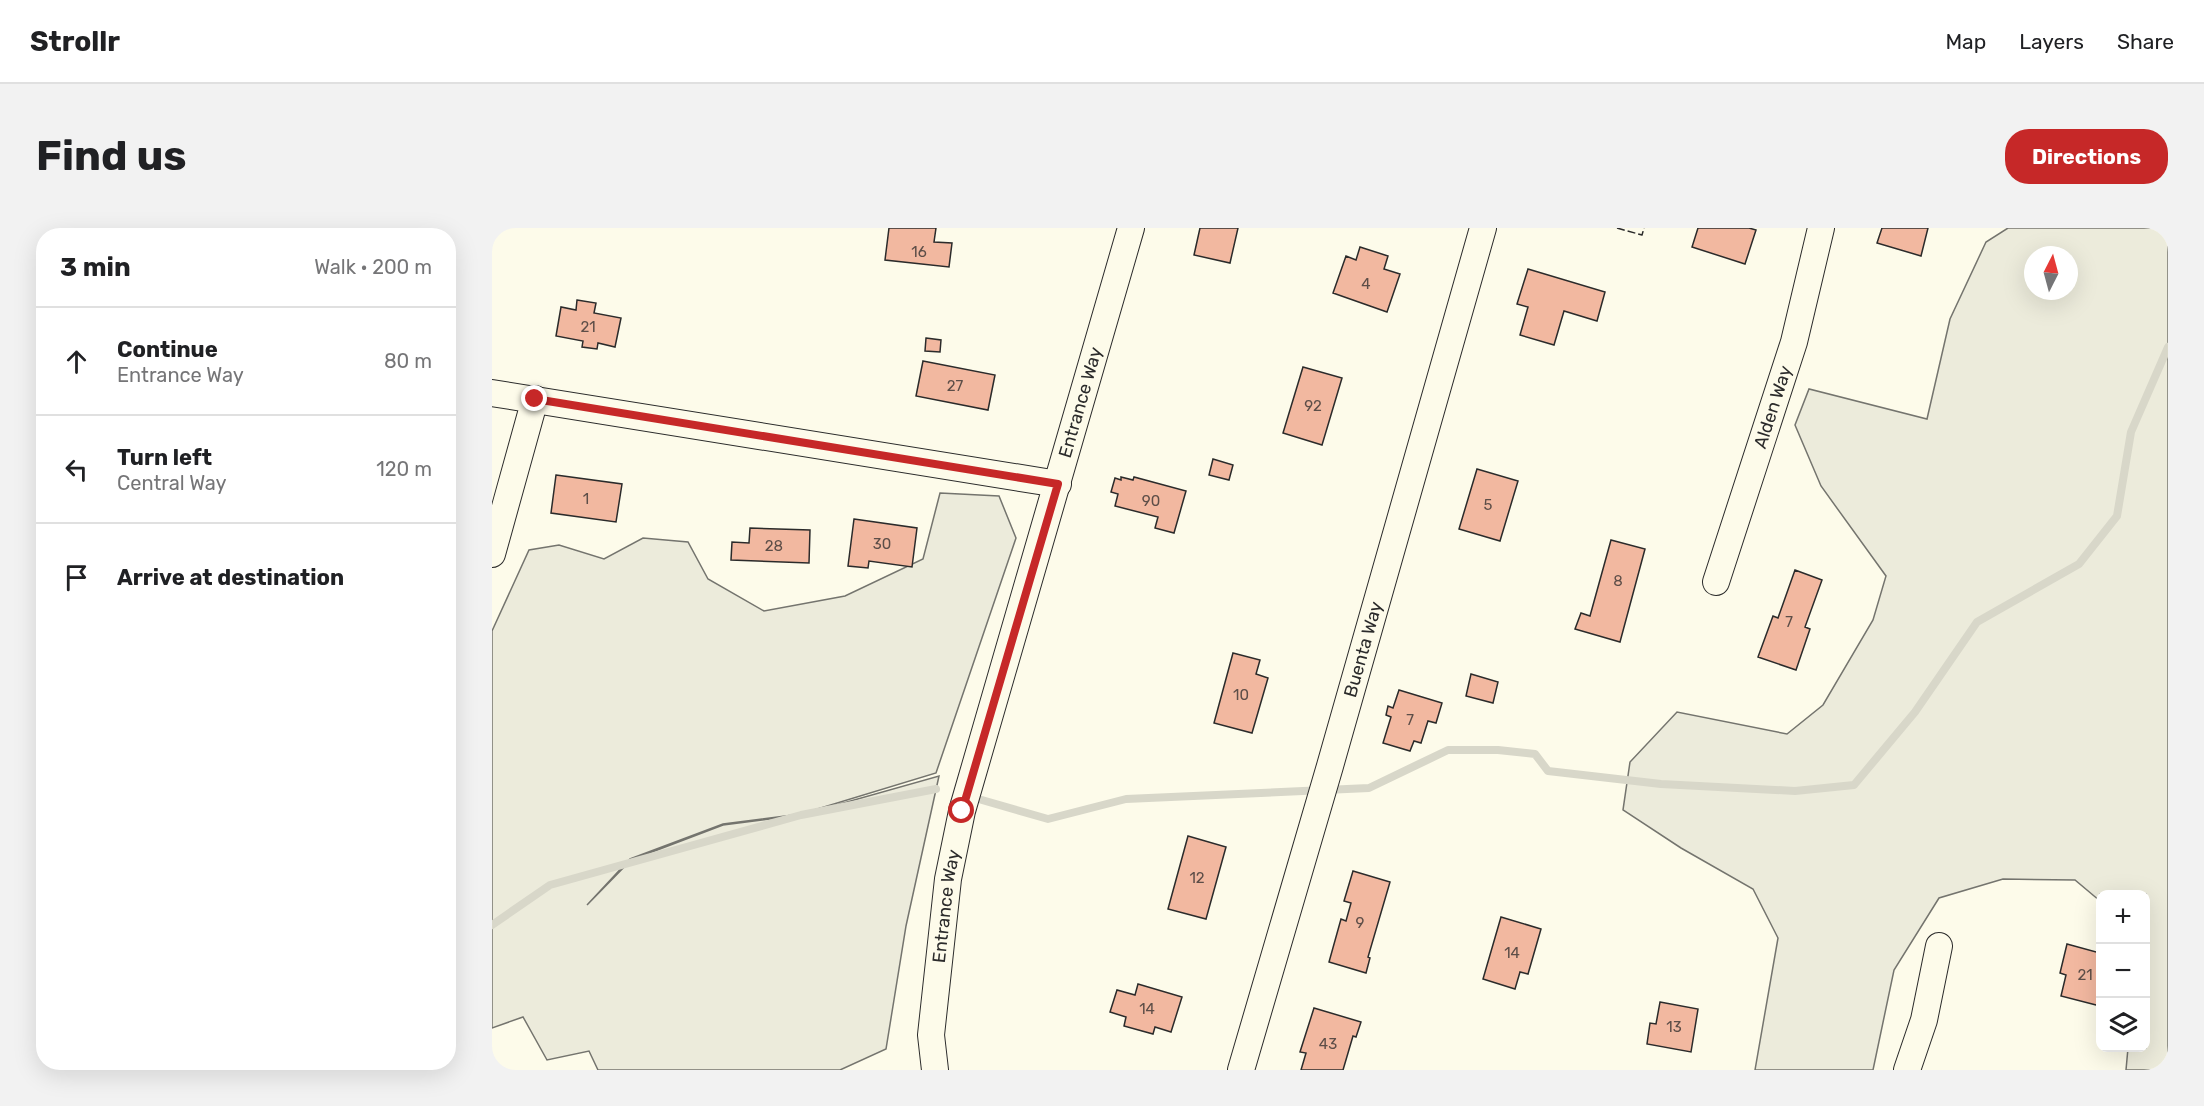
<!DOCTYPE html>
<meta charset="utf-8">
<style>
:root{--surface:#fff;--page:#f2f2f2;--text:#202124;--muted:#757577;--line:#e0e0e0;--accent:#c62828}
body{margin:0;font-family:Rubik,sans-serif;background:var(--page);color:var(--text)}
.controls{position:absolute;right:18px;bottom:18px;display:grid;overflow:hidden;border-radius:12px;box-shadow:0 6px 24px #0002}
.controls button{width:54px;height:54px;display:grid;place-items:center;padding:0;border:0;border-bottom:2px solid var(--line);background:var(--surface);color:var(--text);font:30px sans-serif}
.compass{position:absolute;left:1532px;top:18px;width:54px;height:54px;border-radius:50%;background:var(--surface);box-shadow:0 6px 24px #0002;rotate:6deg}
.stop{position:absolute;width:18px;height:18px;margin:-14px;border:4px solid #c62828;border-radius:50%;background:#fff}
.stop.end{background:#c62828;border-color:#fff;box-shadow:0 2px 6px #0008}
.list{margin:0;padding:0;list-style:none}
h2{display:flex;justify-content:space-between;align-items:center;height:78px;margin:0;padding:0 24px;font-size:26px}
h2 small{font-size:20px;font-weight:400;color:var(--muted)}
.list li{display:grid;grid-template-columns:39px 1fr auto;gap:18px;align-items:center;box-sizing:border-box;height:108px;padding:0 24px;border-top:2px solid var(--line)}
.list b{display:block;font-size:22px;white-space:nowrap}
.list p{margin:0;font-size:20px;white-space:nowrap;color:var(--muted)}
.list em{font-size:20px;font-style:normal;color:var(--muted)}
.icon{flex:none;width:33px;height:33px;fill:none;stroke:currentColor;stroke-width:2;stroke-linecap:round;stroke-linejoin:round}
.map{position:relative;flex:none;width:1676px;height:842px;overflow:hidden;border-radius:24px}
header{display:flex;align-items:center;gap:36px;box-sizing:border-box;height:84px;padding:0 30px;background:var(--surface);border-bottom:2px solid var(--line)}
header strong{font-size:28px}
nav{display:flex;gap:33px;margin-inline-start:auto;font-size:21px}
.intro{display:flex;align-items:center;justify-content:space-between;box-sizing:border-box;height:144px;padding:0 36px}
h1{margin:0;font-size:42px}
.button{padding:15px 27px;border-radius:24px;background:var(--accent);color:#fff;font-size:21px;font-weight:700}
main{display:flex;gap:36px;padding:0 36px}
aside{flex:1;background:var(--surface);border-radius:24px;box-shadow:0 6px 24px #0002}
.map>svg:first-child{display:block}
.green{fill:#ecebdb;stroke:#74746e;stroke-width:1.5;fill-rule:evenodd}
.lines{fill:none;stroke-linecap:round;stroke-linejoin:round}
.stream{stroke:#d8d7c9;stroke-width:8}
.building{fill:#f2b8a0;stroke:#2b2b2b;stroke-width:1.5}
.minor-casing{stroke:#2b2b2b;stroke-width:28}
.minor{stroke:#fdfbea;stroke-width:26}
.fence{stroke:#2b2b2b;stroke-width:1.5;stroke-dasharray:8 3;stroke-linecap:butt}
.route{stroke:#c62828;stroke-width:8}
.labels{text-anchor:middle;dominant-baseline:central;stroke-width:4.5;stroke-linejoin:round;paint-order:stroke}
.number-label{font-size:15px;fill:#5d4e48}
.street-label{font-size:18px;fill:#2b2b2b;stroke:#fdfbea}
</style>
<header>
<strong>Strollr</strong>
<nav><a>Map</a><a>Layers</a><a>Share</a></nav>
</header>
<div class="intro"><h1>Find us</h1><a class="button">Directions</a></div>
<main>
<aside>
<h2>3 min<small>Walk · 200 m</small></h2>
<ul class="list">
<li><svg class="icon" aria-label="ahead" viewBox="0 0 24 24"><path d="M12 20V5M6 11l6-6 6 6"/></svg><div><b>Continue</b><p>Entrance Way</p></div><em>80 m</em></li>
<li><svg class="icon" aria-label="left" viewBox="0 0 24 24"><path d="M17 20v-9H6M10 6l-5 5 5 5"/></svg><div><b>Turn left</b><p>Central Way</p></div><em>120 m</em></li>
<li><svg class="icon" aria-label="arrive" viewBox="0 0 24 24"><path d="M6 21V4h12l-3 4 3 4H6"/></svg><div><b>Arrive at destination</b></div></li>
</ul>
</aside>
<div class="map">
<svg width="1676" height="842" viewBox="0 0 1676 842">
<rect width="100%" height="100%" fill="#fdfbea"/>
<!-- green -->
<path class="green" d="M1516,0h160v842h-42l2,-22h18v-154h-46v7l-25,-21 -72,-1 -64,19 -45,72 -21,100h-118l23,-132 -25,-49 -72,-41 -58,-38 7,-48 47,-50 110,22 36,-29 50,-85 13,-44 -65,-90 -26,-61 14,-36 118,30 23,-100 36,-77zM1541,27h36v36h-36z
M448,265l59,3 17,42 -80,235 -135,41 -78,10 -93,35 -43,46 44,-45 92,-35 78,-10 138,-39 -33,150 -20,123 -46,21h-242l-9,-19 -42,9 -24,-43 -31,11v-397l37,-81 30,-5 45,14 39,-21 45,4 20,37 56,32 81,-15 78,-37z"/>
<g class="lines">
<!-- stream -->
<path class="stream" d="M490,572l66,19 78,-20 243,-11 79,-38h50l37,4 13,17 113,13 134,7 59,-6 61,-73 62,-90 102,-58 38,-48 14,-84 37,-85
M0,697l58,-40 251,-70 135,-26"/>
</g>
<!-- building -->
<path class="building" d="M397,0h47l-2,14 18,1 -3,24 -64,-7z
M708,0h38l-8,35 -36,-8z
M1206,0h51l7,2 -11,34 -53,-17z
M1390,0h46l-7,28 -44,-13z
M868,19l28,9 -4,13 16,5 -13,38 -54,-19 13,-37 10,4z
M1036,41l77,23 -8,29 -33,-10 -10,34 -34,-10 8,-28 -11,-3z
M85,72l19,3 -2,10 27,5 -6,29 -17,-4 -1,6 -15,-2 1,-6 -27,-5 5,-29 15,3z
M434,110l15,2 -1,12 -15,-1z
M431,133l72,14 -7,35 -72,-14z
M811,139l39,11 -20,67 -39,-12z
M721,231l20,6 -4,15 -20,-5z
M985,241l41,12 -18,60 -41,-12z
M64,247l66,9 -6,38 -65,-9z
M629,249l12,3 1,-3 52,14 -12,42 -19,-5 3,-11 -43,-11 3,-12 -7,-2 4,-14 6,2z
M362,291l63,9 -5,39 -43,-6 -1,7 -20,-2z
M258,300l60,2 -1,33 -78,-3 1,-18 17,1z
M1119,312l34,9 -25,93 -45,-13 6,-16 9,3z
M1303,342l27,10 -17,47 5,2 -14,41 -38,-13 15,-41 5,2z
M741,425l27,7 -4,14 12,4 -16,55 -38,-10z
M979,446l27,8 -5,21 -27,-7z
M907,462l43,13 -6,20 -8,-2 -7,22 -7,-2 -4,10 -27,-8 8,-26 -5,-2 2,-9 5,2z
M696,608l38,11 -20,72 -38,-10z
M861,643l37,11 -22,75 2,1 -4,15 -37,-11 12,-43 5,2 5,-18 -7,-2z
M1009,689l40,12 -13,45 -8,-2 -5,17 -32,-10z
M1575,716l33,9v53l-39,-10 5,-21 -6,-2z
M646,756l44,13 -11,35 -16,-5 -2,7 -29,-8 2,-9 -16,-5 7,-22 18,5z
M1168,774l38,7 -7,43 -44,-8 3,-21 6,1z
M822,780l47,14 -5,15 -3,-1 -10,34h-42l5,-17 -6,-1z"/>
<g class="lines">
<!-- minor casing -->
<g class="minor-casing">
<g id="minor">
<path d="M0,165l566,91"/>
<path d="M0,326l43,-155"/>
<path id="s1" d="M1224,354l78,-240 27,-114"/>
<path id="s2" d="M443,842l-4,-35 17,-156 14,-68 169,-583"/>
<path id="s3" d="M749,842l89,-304 153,-538"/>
<path d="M1415,842l17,-50 15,-74"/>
</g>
</g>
<!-- minor -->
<use href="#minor" class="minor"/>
<!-- fence -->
<path class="fence" d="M1125,0l25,7 2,-7"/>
</g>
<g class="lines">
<!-- route -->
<path class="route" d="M43,171l523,85 -96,327"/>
</g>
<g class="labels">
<!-- number labels -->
<g class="number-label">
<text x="427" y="24">16</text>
<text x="874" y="56">4</text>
<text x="96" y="99">21</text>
<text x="463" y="158">27</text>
<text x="821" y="178">92</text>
<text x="94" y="271">1</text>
<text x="659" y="273">90</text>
<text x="996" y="277">5</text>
<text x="390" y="316">30</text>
<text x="282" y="318">28</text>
<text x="1126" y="353">8</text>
<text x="1297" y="394">7</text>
<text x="749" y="467">10</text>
<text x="918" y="492">7</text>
<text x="705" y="650">12</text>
<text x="868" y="695">9</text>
<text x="1020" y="725">14</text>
<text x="1593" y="747">21</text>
<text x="655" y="781">14</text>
<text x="1182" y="799">13</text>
<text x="836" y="816">43</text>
</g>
<!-- street labels -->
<g class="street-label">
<text stroke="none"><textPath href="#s2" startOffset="687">Entrance Way</textPath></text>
<text stroke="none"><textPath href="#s1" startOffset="184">Alden Way</textPath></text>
<text stroke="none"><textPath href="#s3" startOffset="438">Buenta Way</textPath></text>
<text stroke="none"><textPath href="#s2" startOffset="165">Entrance Way</textPath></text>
</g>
</g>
</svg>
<div class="controls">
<button>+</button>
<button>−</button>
<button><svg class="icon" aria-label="layers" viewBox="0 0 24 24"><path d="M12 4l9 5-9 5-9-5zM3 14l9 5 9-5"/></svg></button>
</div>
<svg class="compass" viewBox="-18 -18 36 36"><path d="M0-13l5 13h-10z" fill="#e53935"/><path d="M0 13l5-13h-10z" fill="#757577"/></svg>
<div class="stop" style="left:470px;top:583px"></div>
<div class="stop end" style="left:43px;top:171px"></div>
</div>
</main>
